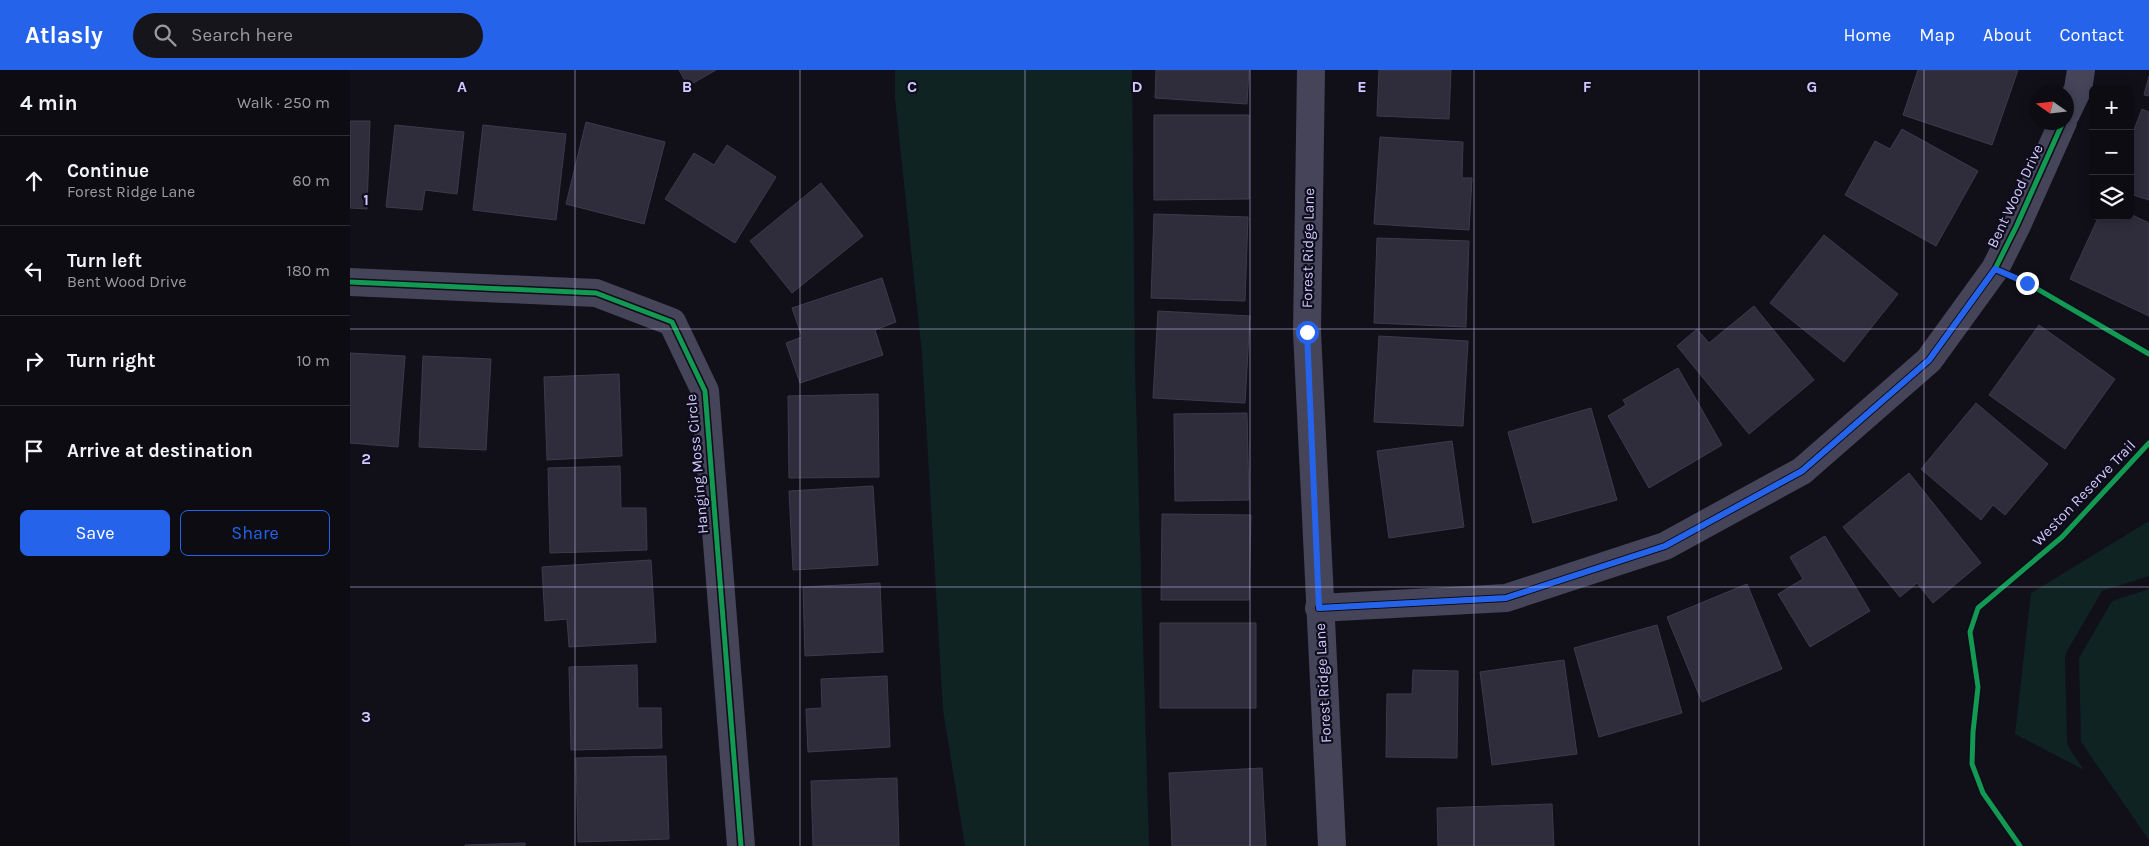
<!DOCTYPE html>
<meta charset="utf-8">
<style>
:root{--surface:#0d0c12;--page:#16151b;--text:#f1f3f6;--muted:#9a9b9f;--line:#2d2c32;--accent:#2563eb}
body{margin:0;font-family:Karla,sans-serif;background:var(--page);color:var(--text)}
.controls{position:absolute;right:15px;top:15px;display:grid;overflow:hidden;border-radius:8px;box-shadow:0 2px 12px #0003}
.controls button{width:45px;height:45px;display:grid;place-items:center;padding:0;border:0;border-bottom:1px solid var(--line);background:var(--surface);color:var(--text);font:25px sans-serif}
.compass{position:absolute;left:1679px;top:15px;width:45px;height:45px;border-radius:50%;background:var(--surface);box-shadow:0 2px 12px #0003;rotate:284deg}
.stop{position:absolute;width:15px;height:15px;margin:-11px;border:4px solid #2563eb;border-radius:50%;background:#fff}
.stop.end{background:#2563eb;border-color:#fff;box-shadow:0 1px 5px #0008}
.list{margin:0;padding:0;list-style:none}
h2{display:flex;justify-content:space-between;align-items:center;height:65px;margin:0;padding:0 20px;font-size:21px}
h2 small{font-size:16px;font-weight:400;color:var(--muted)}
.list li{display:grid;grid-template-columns:32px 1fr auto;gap:15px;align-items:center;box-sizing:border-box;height:90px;padding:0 20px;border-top:1px solid var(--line)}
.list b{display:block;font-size:19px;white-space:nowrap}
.list p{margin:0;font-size:16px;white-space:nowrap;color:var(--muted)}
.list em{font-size:16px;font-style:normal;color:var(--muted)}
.actions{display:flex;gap:10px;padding:15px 20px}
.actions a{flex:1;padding:11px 0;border:1px solid var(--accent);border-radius:8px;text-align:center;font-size:18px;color:var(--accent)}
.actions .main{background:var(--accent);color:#fff}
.icon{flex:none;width:28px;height:28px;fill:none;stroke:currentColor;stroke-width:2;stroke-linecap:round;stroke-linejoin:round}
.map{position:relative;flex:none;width:1799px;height:776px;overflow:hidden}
header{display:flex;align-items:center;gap:30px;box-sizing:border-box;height:70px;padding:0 25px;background:var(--accent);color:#fff}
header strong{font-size:24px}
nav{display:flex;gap:28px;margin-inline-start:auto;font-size:18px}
.search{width:350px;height:45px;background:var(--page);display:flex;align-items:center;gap:12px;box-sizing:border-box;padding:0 18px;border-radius:28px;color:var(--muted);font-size:19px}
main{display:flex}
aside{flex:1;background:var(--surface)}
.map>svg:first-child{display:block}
.green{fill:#0f2323}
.building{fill:#2f2c3c;stroke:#3c3a4d}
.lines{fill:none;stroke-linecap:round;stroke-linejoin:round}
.street{stroke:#454459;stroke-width:28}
.cycleway-casing{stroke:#0f0c1c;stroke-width:8}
.cycleway{stroke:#139951;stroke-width:5}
.route{stroke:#2563eb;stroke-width:6}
.grid{fill:none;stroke:#cfc9fd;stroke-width:1;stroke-opacity:0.55}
.labels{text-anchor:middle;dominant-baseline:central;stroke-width:4.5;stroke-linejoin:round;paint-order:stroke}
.street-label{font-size:15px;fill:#cfc9fd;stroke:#0f0c1c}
.grid-label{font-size:16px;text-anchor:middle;font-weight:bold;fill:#cfc9fd;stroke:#0f0c1c;stroke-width:4.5;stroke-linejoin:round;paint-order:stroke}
</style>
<header>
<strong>Atlasly</strong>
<div class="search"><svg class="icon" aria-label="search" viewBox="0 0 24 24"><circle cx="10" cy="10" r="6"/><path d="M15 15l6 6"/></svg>Search here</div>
<nav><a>Home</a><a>Map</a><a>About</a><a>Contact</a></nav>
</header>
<main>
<aside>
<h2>4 min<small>Walk · 250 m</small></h2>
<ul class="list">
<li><svg class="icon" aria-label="ahead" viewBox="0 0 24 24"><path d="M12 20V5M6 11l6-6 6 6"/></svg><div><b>Continue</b><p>Forest Ridge Lane</p></div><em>60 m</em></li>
<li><svg class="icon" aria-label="left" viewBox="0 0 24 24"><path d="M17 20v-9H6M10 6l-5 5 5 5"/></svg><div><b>Turn left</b><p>Bent Wood Drive</p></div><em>180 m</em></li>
<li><svg class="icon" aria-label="right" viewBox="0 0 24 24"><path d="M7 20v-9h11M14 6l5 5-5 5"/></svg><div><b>Turn right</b></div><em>10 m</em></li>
<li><svg class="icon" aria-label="arrive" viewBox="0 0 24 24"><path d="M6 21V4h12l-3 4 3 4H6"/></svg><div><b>Arrive at destination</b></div></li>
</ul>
<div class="actions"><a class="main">Save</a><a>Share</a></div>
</aside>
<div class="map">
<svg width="1799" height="776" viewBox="0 0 1799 776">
<rect width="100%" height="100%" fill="#111018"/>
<!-- green -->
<path class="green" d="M545,0h237l3,296 14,480h-184l-22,-136 -21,-356 -27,-256z
M1799,451v55l-47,15 -35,60 -2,6 2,85 2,6 15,22 -69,-36 16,-141z
M1799,519v251l-68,-98 -2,-84 33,-57z"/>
<!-- building -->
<path class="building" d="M329,0h37l-28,16z
M806,0h93l-2,34 -92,-6z
M1029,0h72l-2,49 -72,-3z
M1568,0h100l-26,75 -89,-30z
M1799,6v20l-5,-1z
M1792,39l7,3v88l-19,-6v-54z
M804,45h95v84l-95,1z
M0,51h20l-3,88 -17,-1z
M236,52l79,20 -21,82 -78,-20z
M45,55l69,7 -7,62 -32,-4 -3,20 -36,-3z
M133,55l83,9 -10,86 -83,-10z
M1552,59l76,42 -42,75 -91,-51 30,-54 15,8z
M1030,67l83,5 -1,36h10l-3,52 -95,-6z
M377,75l49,32 -41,66 -70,-44 29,-46 20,12z
M471,113l42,53 -71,57 -42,-52z
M804,144l94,3 -3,84 -94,-3z
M1780,144l19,9v93l-79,-37 29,-63h31z
M1474,165l74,59 -54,68 -74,-59z
M1027,168l92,3 -3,86 -92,-4z
M532,208l14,44 -21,8 8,25 -83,28 -14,-40 16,-6 -10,-29z
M1404,236l60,74 -65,54 -72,-88 20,-17 12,14z
M808,241l92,5 -5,87 -92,-5z
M1689,255l76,54 -50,70 -76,-54z
M1029,266l89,5 -5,85 -89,-4z
M0,283l55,3 -7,91 -48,-4z
M73,286l68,3 -5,91 -67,-3z
M1328,298l44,77 -73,43 -41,-72 18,-11 -3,-5z
M269,304l3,82 -75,4 -3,-83z
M528,324l1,83 -90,1 -1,-82z
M1626,333l72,61 -43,51 -12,-10 -12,15 -60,-51z
M1241,338l26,92 -84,23 -25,-91z
M897,343l2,87 -74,1 -1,-87z
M1102,371l12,86 -75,11 -12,-87z
M270,396l1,42h25l1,42 -97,3 -2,-85z
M1559,403l72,90 -48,40 -16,-20 -17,14 -57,-70z
M523,416l5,79 -85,5 -4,-79z
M812,444l89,1 -2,85h-88z
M1475,466l45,75 -60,36 -32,-53 25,-15 -13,-22z
M301,490l5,82 -87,5 -2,-28 -22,2 -3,-54z
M530,513l3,69 -78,4 -2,-69z
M1397,514l35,85 -80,33 -35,-85z
M810,553h96v85h-96z
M1307,555l25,88 -83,24 -25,-89z
M1214,590l13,94 -85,11 -12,-93z
M287,595l1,43h23l1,40 -91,2 -2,-83z
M1063,600l45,1 -1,87 -71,-1 1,-63h25z
M537,606l3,71 -82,5 -2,-43 16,-1 -1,-29z
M316,686l3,83 -91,3 -2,-84z
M912,698l4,78h-94l-3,-73z
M547,708l2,68h-86l-2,-65z
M1202,734l2,42h-116l-1,-38z
M175,773v3h-60v-1z"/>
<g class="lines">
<!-- street -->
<path class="street" d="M961,0l-4,262 25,514
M1716,44l12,-25 3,-19
M0,212l246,11 76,29 33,69 36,455
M969,538l187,-10 159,-52 137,-75 127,-111 66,-91 22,-44 46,-103"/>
<!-- cycleway casing -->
<g class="cycleway-casing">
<path id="cycleway" d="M1645,199l32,14 122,71
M0,212l246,11 76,29 33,69 36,455
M969,538l187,-10 159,-52 137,-75 127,-111 66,-91 22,-44 46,-103
M1670,776l-37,-53 -11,-29 1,-32 5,-45 -8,-55 8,-24 84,-71 87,-94"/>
</g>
<!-- cycleway -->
<use href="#cycleway" class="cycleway"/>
</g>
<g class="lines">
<!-- route -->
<path class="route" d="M957,262l12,276 187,-10 159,-52 137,-75 127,-111 66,-91 32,14"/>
</g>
<!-- grid -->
<path class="grid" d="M225,0v776M450,0v776M675,0v776M900,0v776M1124,0v776M1349,0v776M1574,0v776M0,259h1799M0,517h1799"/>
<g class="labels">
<!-- street labels -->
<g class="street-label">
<text transform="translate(1665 126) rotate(-65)">Bent Wood Drive</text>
<text transform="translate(958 178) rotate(-89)">Forest Ridge Lane</text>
<text transform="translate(347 394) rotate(-95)">Hanging Moss Circle</text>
<text transform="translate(1734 423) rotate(-46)">Weston Reserve Trail</text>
<text transform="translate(973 613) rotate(-93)">Forest Ridge Lane</text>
</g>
</g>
<g class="grid-label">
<text x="112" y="22">A</text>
<text x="337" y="22">B</text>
<text x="562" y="22">C</text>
<text x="787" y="22">D</text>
<text x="1012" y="22">E</text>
<text x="1237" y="22">F</text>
<text x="1462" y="22">G</text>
<text x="16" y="135">1</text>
<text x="16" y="394">2</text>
<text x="16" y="652">3</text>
</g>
</svg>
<div class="controls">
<button>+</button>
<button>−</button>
<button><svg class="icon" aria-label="layers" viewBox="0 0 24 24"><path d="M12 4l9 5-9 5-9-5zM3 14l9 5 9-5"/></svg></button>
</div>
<svg class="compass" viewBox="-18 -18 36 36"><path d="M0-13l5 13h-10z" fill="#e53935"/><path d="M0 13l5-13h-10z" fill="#9a9b9f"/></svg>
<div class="stop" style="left:957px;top:262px"></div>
<div class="stop end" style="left:1677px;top:213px"></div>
</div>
</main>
